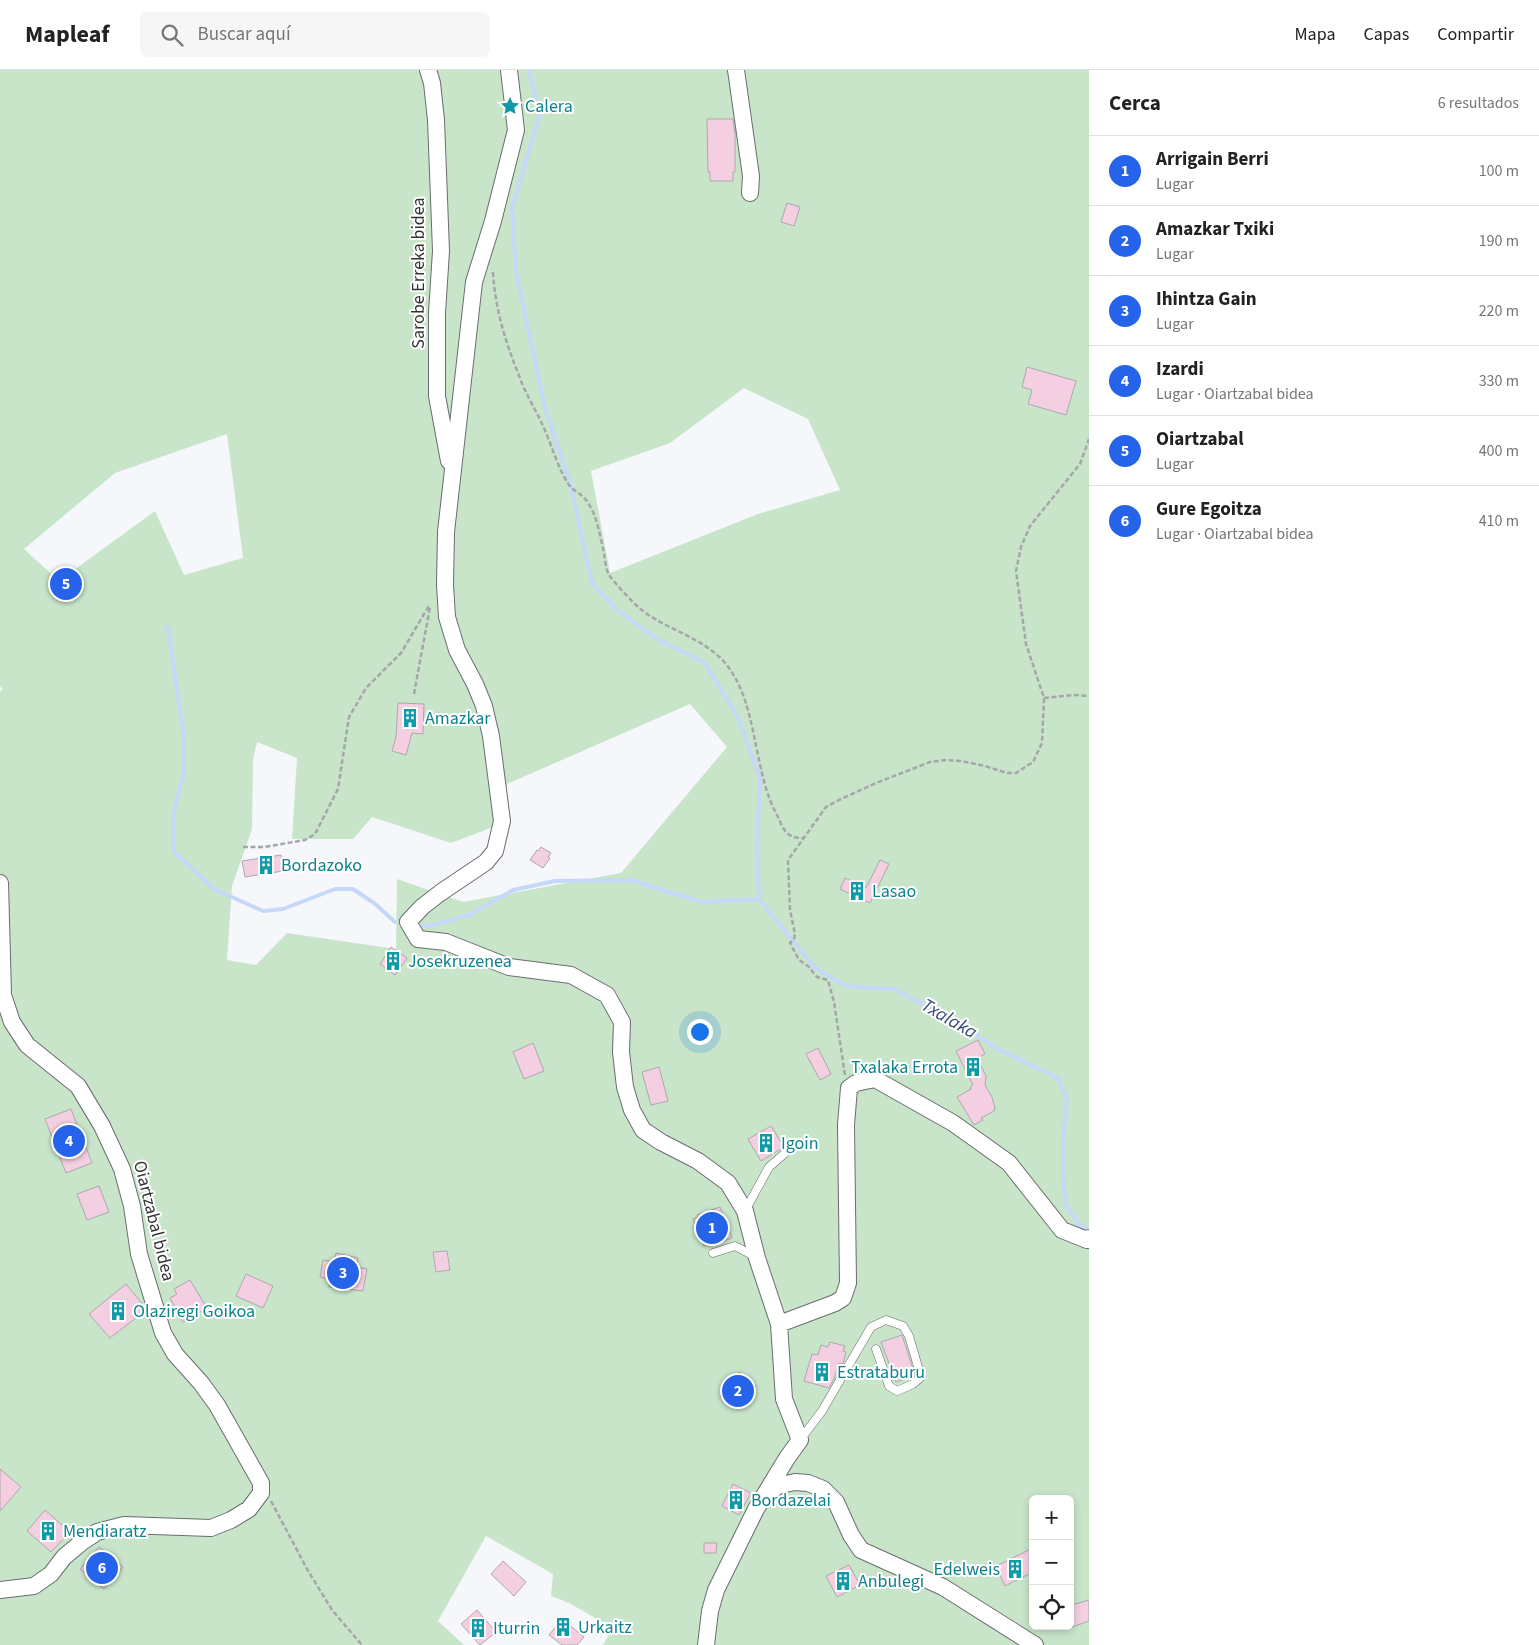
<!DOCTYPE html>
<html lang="es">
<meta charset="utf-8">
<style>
:root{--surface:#fff;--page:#f6f6f6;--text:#222;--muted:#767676;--line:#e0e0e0;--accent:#2563eb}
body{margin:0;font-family:"Source Sans 3",sans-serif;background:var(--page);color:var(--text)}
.controls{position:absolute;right:15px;bottom:15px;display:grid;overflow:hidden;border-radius:8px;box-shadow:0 2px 8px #0003}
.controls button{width:45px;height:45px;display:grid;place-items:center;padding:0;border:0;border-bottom:1px solid var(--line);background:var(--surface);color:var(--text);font:25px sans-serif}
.you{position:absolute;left:699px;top:961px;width:18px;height:18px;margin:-12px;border:4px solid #fff;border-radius:50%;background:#1a73e8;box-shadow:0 0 0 8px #1a73e833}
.badge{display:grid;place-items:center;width:32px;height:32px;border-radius:50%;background:var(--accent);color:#fff;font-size:16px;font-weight:700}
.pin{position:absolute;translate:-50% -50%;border:2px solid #fff;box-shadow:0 1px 5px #0006}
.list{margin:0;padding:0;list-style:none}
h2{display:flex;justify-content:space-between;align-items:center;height:65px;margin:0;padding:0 20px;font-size:21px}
h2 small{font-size:16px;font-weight:400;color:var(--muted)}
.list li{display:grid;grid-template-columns:32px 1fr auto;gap:15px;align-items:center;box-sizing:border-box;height:70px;padding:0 20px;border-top:1px solid var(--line)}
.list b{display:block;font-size:19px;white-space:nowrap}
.list p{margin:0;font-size:16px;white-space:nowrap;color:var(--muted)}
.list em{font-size:16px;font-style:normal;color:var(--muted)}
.icon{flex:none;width:28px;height:28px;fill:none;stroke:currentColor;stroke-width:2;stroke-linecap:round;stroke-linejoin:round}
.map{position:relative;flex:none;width:1089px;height:1575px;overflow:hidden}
header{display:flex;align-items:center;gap:30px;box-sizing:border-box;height:70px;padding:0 25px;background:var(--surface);border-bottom:1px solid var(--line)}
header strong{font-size:24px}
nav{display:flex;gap:28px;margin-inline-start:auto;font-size:18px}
.search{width:350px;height:45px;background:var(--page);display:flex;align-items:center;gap:12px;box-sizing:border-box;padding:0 18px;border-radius:8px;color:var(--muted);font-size:19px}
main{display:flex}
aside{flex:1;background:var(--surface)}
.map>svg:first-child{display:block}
.green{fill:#c8e5ca;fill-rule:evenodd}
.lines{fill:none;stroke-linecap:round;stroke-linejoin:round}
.stream{stroke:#c6d8f9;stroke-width:4}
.building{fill:#f4cfe2;stroke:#aba8aa}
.service-casing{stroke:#6a6c6f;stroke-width:9}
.minor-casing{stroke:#6a6c6f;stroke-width:18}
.path{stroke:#a5a6a9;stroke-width:2.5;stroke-dasharray:5 2.5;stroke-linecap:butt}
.service{stroke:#fff;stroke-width:8}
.minor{stroke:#fff;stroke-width:16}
.labels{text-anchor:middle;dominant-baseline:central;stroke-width:4;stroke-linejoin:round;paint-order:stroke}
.culture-label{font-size:18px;fill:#0d838f;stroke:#fff;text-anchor:start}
.street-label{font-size:18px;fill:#333335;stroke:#fff}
.water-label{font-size:19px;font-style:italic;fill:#344b77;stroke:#fff}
</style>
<header>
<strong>Mapleaf</strong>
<div class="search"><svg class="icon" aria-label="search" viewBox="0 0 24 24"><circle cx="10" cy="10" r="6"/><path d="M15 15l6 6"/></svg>Buscar aquí</div>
<nav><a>Mapa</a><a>Capas</a><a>Compartir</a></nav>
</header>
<main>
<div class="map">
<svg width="1089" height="1575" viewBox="0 0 1089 1575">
<rect width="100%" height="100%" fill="#f5f7fa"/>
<!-- green -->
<path class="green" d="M0,0h1089v1575h-486l10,-17 -44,-25 -18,-7 2,-22 -67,-38 -48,85 26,24h-464v-953l3,-3 -3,-3zM744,318l64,31 32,71 -82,24 -148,59 -19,-102 79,-28zM227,364l16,124 -59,17 -29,-64 -96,70 -35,-32 91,-76zM690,634l37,43 -106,126 -158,29 -66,-23 -1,70 -109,-16 -31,32 -29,-5 5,-74 20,-57 1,-70 4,-17 40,16 -5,81h61l19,-22 79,26 45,-17 11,-42zM1033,1429h37v127h-37z"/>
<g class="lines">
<!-- stream -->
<path class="stream" d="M529,0l11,45 -28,92 4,65 29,136 25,75 22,100 25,27 40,29 47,23 34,55 22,61 -3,68 2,53 56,69 31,18 48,3 65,34 37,25 62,30 9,21 -4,42v37l3,28 15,20 8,5
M168,557l16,111v34l-11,42v37l41,38 49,22 20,-2 52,-20h18l21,14 21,19
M423,856h5l41,-11 44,-25 42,-9 77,-1 29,10 42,12 56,-3"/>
</g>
<!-- building -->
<path class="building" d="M707,49h26l2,15v38h-2v9h-23v-9h-2z
M787,133l13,4 -6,19 -13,-4z
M1027,297l49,14 -10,34 -38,-11 4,-14 -10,-3z
M73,498l8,25 -23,7 -7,-25z
M398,633l26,1 -1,30 -11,-1 -6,22 -14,-4 4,-14z
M541,777l10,6 -3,4 2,1 -7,10 -13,-8 7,-10 1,1z
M281,785l1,6 6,-1 1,10 -44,7 -3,-16z
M880,790l9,4 -19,39 -30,-14 5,-11 21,10z
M391,877l16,11 -12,17 -15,-11z
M978,970l7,14 -8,4 9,18 -1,9 7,12 3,11 -1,3 -13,7 2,2 -9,5 -17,-28 14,-8 -1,-2 3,-2 -17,-34z
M533,973l11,28 -20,8 -11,-27z
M818,978l13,26 -11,6 -14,-26z
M659,997l9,34 -17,4 -9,-33z
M71,1039l21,54 -26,10 -21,-54z
M771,1056l13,21 -23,14 -13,-22z
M99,1116l10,26 -22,8 -10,-26z
M720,1137l12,31 -23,8v-2l-5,2 -11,-27 5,-2 -1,-2z
M447,1181l3,19 -14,2 -3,-20z
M336,1183l22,5 -2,9 11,2 -4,22 -34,-4 1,-8 -10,-2 3,-17 11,2z
M246,1204l27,12 -10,22 -27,-12z
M190,1210l17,28 -24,14 -13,-24 7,-4 -3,-5z
M126,1214l18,22 2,4 -36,28 -21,-24z
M902,1265l13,40 -19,7 -15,-40z
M830,1272l15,4 -2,5 3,1 -3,12 -4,-1 -5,16 -5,9 -25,-7 8,-27 6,1 3,-10 7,2z
M739,1302l17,14 -19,23 -17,-13z
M0,1399l21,18 -21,24z
M733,1414l18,9 -12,22 -17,-9z
M45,1440l25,22 -19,20 -24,-21z
M704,1473h13l-1,10h-12z
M99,1477l24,20 -19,22 -24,-20z
M1033,1478v24l-28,14 -9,-20z
M503,1491l23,21 -12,14 -23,-22z
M849,1495l11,20 -23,12 -11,-21z
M1089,1530v21l-17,6 -2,-6v-8l4,-1 -2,-7z
M477,1540l19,22 -16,13 -19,-21z
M562,1549l22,18 -7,8h-15l-13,-10z"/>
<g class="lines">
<!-- service casing -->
<g class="service-casing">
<path id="service" d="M745,1141l24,-44 15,-13
M713,1183l22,-7 21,11
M800,1370l22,-29 49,-84 15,-7 17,6 6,10 12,41 -8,7 -16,7 -8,-5 -13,-37"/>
</g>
<!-- minor casing -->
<g class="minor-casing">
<path id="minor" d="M428,0l4,13 4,37 5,131 -4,62v83l12,65
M509,0l7,60 -23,91 -19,61 -28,250 -1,53 2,32 10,33 18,34 9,22 7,30 11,85 -7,30 -9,11 -46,31 -18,14 -14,15 10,17 28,3 63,25 62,8 36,20 15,27 -1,30 4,35 7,23 11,20 18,12 37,19 30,22 17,28 12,47 22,66 5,75 16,41 -13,18 -31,51 -40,81 -6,21 -4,34
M736,0l15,106 -1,17
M0,813l3,112 9,27 15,23 51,41 24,40 20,43 10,37 7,48 24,79 12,21 26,29 16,22 44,78v10l-12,16 -18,11 -20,8 -87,-3 -27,7 -15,10 -18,15 -13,17 -17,12 -34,4
M779,1254l56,-21 8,-5 5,-15 -2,-158 3,-37 7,-5 19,-4 78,44 56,40 53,67 25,10 2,-2
M767,1423l13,-8 15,-3 13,1 15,6 13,13 15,33 10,15 82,37 92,58"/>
</g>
<!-- path -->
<path class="path" d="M493,202c2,37 13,72 27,106 6,17 16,32 23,48 9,19 14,41 26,59 4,6 13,9 17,15 11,14 14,36 18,53 1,7 2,17 5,22 5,7 17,20 23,26 26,28 69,33 94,63 33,41 26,107 52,153 2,5 5,12 9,16 5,5 11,5 17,5
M414,624l16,-87
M1044,628l29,-3 16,1
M243,777h21l41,-7 10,-6 23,-45 11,-72 17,-29 35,-35 29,-49
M845,1005l-11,-73 -6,-22 -11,-3 -9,-11 -9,-6 -9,-17 4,-4 1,-5 -5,-24 -2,-50 38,-53 13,-7 37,-17 54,-21 16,-2 15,1 24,5 22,7h9l17,-11 9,-19 2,-45 -18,-54 -10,-73 5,-24 9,-21 50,-62 9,-25
M271,1431l36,68 25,41 30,35"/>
<!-- service -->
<use href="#service" class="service"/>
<!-- minor -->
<use href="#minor" class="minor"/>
</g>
<!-- icons -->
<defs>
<g id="sight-bare" transform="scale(1.5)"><path d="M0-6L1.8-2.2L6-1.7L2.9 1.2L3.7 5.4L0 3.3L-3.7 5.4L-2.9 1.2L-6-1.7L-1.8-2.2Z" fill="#0f9aa8" stroke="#fff" stroke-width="2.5" paint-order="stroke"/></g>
<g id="building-bare" transform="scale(1.5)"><path d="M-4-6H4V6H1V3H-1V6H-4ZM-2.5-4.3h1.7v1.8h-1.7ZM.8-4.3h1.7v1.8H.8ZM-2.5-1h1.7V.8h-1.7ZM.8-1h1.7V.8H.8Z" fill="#0f9aa8" stroke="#fff" stroke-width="2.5" paint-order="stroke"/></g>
</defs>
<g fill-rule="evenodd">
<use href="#sight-bare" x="510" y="36"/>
<use href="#building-bare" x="410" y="648"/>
<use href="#building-bare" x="266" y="795"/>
<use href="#building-bare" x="857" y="821"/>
<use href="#building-bare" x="393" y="891"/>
<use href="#building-bare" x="973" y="997"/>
<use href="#building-bare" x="766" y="1073"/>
<use href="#building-bare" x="118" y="1241"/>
<use href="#building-bare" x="822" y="1302"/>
<use href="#building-bare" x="736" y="1430"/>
<use href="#building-bare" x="48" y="1461"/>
<use href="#building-bare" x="1015" y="1499"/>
<use href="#building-bare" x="843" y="1511"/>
<use href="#building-bare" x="563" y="1557"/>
<use href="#building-bare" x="478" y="1558"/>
</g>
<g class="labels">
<!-- culture labels -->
<g class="culture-label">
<text x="525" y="36">Calera</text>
<text x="425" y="648">Amazkar</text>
<text x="281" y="795">Bordazoko</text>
<text x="872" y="821">Lasao</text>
<text x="408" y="891">Josekruzenea</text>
<text x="958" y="997" text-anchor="end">Txalaka Errota</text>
<text x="781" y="1073">Igoin</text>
<text x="133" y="1241">Olaziregi Goikoa</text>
<text x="837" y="1302">Estrataburu</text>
<text x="751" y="1430">Bordazelai</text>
<text x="63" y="1461">Mendiaratz</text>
<text x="1000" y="1499" text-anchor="end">Edelweis</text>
<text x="858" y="1511">Anbulegi</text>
<text x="578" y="1557">Urkaitz</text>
<text x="493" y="1558">Iturrin</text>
</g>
<!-- street labels -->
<g class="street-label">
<text transform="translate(418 203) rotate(-90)">Sarobe Erreka bidea</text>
<text transform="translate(154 1151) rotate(76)">Oiartzabal bidea</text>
</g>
<!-- water labels -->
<g class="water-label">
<text transform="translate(949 949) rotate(30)">Txalaka</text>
</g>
</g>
</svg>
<div class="controls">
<button>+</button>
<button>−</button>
<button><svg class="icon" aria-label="locate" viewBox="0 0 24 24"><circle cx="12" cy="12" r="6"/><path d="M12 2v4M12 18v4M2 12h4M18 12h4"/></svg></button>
</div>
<div class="you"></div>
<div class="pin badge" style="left:712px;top:1158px">1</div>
<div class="pin badge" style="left:738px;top:1321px">2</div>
<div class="pin badge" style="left:343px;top:1203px">3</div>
<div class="pin badge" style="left:69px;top:1071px">4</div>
<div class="pin badge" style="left:66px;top:514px">5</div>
<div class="pin badge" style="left:102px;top:1498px">6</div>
</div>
<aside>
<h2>Cerca<small>6 resultados</small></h2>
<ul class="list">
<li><span class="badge">1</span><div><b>Arrigain Berri</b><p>Lugar</p></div><em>100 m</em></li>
<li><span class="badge">2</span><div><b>Amazkar Txiki</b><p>Lugar</p></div><em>190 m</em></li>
<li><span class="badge">3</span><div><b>Ihintza Gain</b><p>Lugar</p></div><em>220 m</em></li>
<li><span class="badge">4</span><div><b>Izardi</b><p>Lugar · Oiartzabal bidea</p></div><em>330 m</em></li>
<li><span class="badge">5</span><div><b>Oiartzabal</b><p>Lugar</p></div><em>400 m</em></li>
<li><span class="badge">6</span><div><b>Gure Egoitza</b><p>Lugar · Oiartzabal bidea</p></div><em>410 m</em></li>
</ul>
</aside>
</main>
